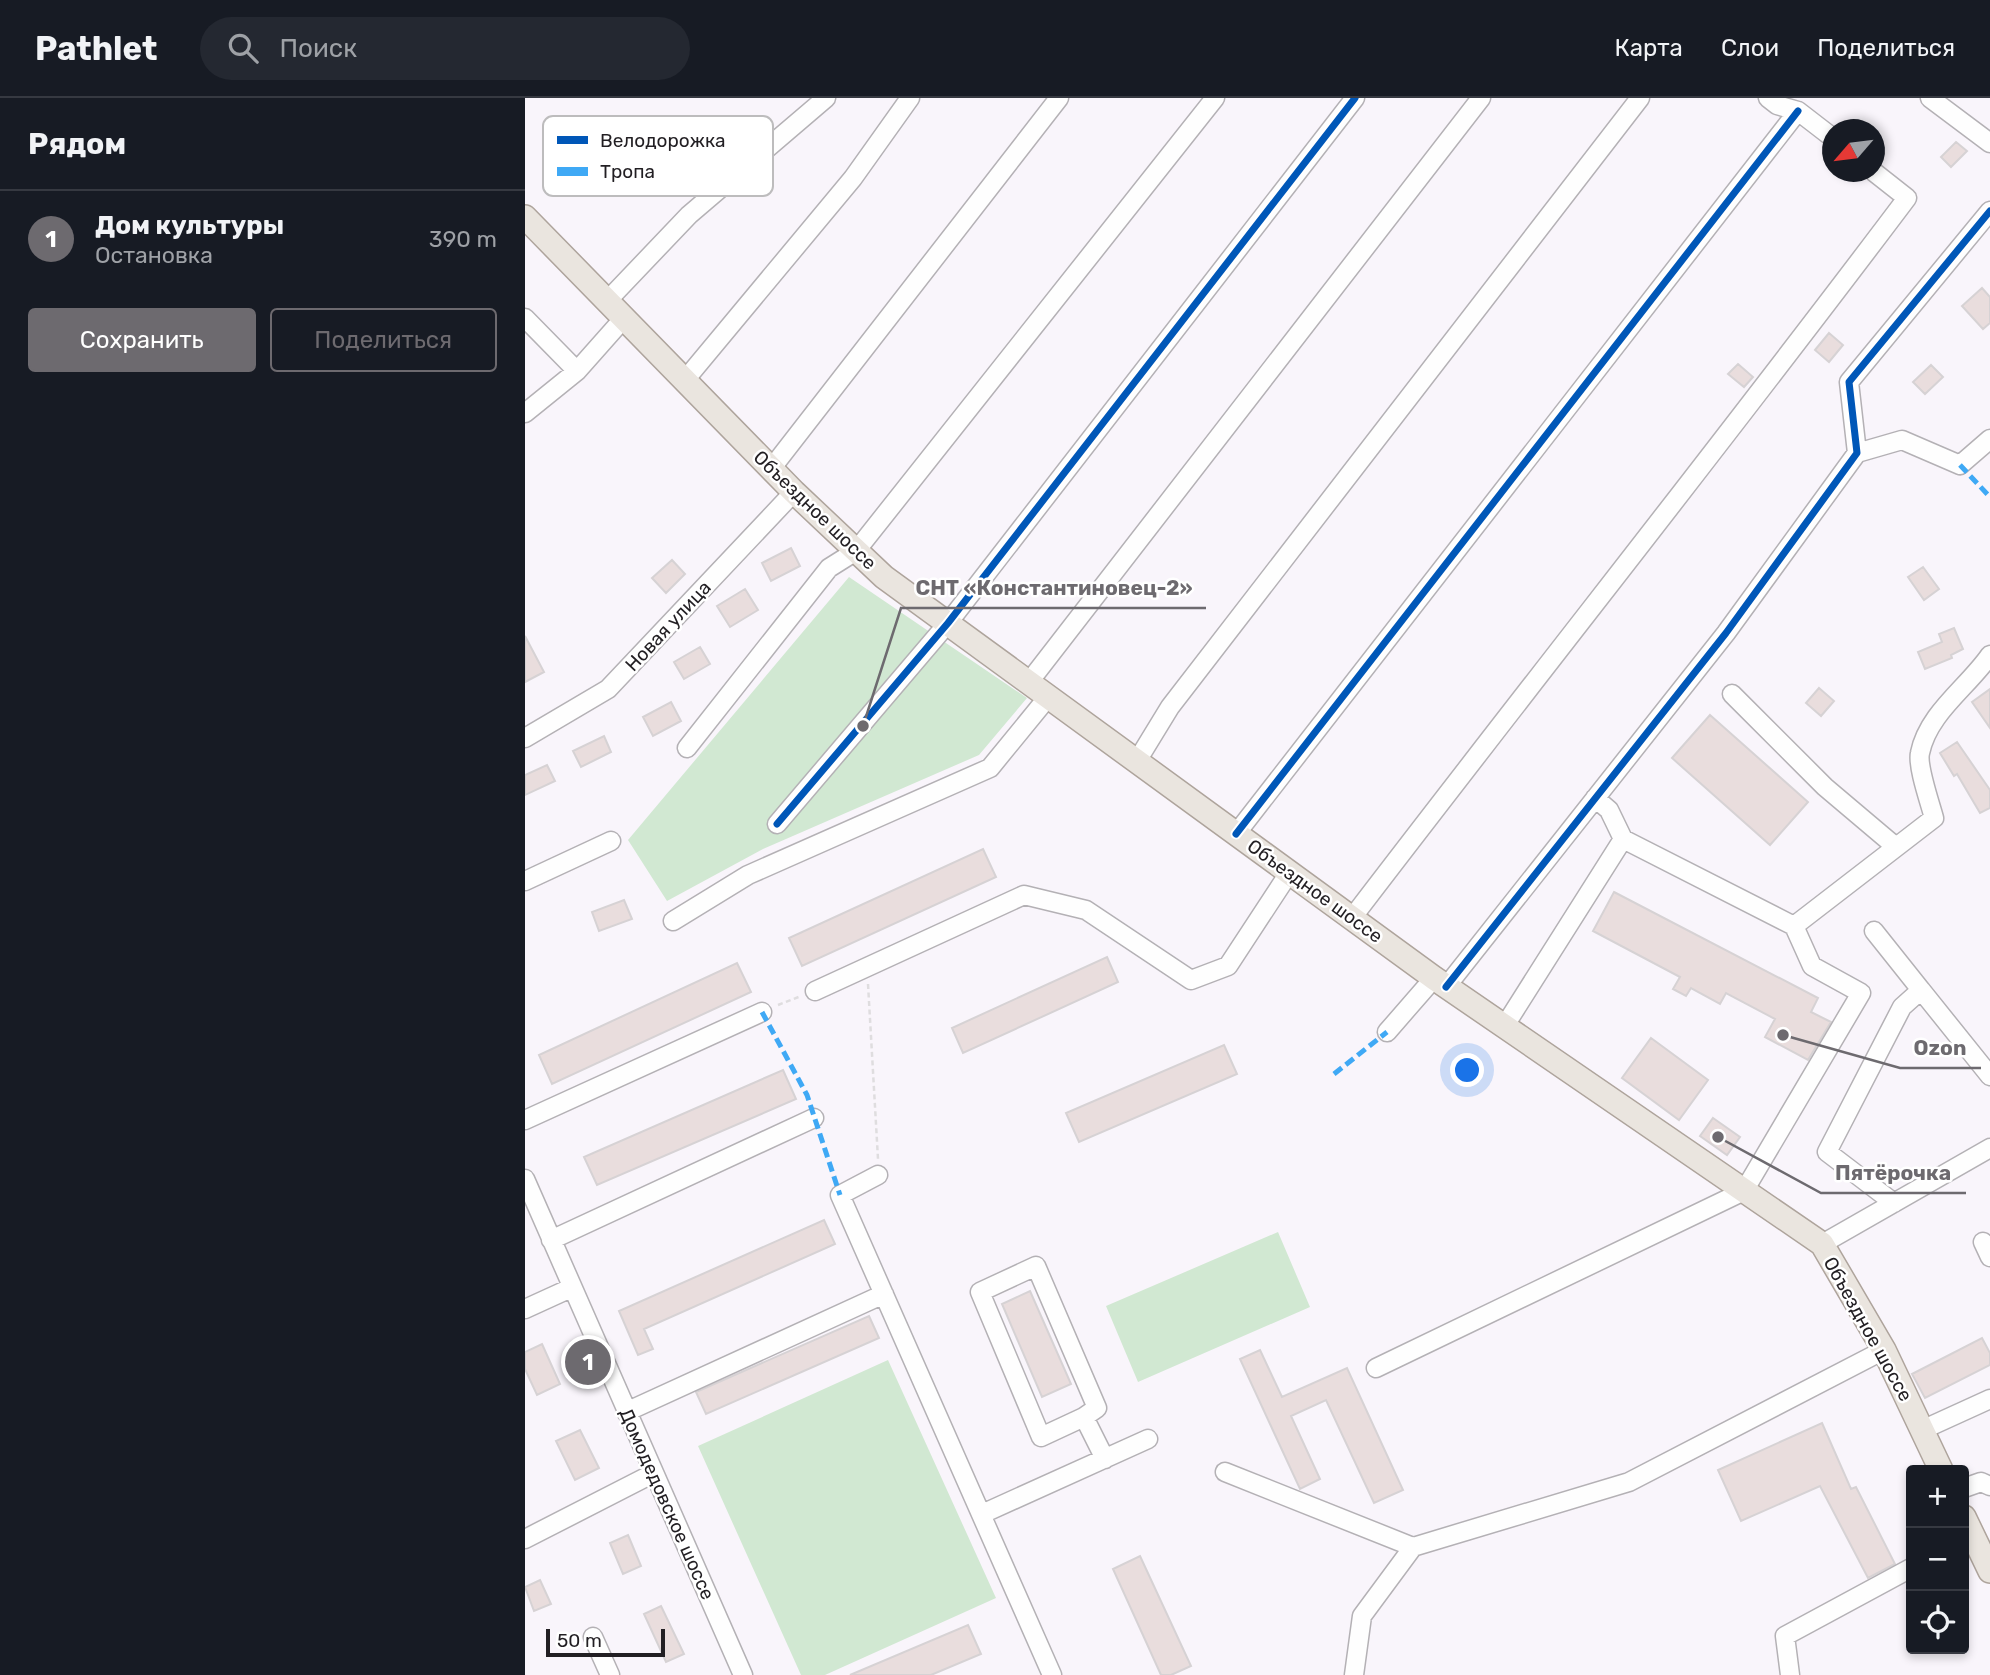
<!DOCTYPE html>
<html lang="ru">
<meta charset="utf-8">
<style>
:root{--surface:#171b24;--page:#242831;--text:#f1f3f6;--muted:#9ea1a6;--line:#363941;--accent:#6d6a6f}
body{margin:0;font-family:Rubik,sans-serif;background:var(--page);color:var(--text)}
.controls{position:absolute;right:21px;bottom:21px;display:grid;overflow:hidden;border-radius:7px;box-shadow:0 4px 10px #0003}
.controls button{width:63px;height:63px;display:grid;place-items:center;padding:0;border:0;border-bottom:2px solid var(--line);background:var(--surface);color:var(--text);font:35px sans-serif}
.compass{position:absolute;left:1297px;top:21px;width:63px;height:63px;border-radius:50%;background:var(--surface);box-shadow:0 4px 10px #0003;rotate:242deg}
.scale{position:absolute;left:21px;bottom:18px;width:119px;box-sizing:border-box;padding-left:7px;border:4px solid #221f23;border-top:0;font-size:19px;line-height:24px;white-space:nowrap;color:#221f23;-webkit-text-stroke:5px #fff;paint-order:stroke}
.you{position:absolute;left:943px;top:973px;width:24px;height:24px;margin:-18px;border:5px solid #fff;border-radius:50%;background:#1a73e8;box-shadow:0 0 0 10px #1a73e833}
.badge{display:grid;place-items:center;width:46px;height:46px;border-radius:50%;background:var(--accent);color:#fff;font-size:23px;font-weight:700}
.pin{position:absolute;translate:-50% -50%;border:4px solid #fff;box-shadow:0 2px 7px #0006}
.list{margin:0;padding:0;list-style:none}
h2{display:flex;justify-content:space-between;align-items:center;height:91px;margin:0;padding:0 28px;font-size:30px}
h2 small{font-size:23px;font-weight:400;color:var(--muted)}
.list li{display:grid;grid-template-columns:46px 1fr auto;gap:21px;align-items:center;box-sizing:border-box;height:98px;padding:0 28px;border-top:2px solid var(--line)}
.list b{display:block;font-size:26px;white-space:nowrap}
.list p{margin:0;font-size:23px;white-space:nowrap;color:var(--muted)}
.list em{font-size:23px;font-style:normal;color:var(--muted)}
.actions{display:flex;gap:14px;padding:21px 28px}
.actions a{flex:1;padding:16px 0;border:2px solid var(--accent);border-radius:7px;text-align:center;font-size:24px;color:var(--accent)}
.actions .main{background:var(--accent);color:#fff}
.icon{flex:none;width:38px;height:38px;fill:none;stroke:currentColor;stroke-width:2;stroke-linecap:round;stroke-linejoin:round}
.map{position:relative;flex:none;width:1465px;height:1577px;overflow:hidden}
header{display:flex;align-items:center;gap:42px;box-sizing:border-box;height:98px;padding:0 35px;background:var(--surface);border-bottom:2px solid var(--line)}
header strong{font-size:33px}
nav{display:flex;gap:38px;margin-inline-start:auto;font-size:24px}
.search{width:490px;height:63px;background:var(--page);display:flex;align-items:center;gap:18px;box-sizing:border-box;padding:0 24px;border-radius:38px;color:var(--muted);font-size:26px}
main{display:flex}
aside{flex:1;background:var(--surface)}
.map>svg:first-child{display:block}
.green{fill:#d1e8d2}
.building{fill:#e9dddd;stroke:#d6d2d4;stroke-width:2}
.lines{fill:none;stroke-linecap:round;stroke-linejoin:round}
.minor-casing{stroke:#b4b1b5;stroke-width:21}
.major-casing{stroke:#aea49c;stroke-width:26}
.path{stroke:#dfdddf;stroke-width:2.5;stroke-dasharray:5 3.5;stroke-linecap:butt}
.minor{stroke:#fefefe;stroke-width:18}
.major{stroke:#eae5df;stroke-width:23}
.quiet{stroke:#3fa9f5;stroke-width:5;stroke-dasharray:10 5;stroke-linecap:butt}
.cycleway-casing{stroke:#fff;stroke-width:11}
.cycleway{stroke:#0057b8;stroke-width:7}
.labels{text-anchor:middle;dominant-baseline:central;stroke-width:5;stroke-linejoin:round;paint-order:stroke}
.street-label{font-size:19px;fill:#221f23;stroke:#fff}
.key{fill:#fff;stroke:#bdbcbd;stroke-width:2}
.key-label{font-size:19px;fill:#221f23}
.leader{fill:none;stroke:#6d6a6f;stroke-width:2.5}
.callout-dot{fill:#6d6a6f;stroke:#fff;stroke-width:2.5}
.callout-label{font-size:21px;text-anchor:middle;font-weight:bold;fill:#6d6a6f;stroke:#fff;stroke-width:5;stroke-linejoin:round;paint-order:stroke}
</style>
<header>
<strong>Pathlet</strong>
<div class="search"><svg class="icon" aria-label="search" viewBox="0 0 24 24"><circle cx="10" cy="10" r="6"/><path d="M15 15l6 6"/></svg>Поиск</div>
<nav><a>Карта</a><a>Слои</a><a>Поделиться</a></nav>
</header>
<main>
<aside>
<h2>Рядом<small></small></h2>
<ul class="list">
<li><span class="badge">1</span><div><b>Дом культуры</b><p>Остановка</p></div><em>390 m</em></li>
</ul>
<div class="actions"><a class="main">Сохранить</a><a>Поделиться</a></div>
</aside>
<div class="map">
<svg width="1465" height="1577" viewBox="0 0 1465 1577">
<rect width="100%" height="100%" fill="#f9f5fb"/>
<!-- green -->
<path class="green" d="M324,479l178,121 -48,57 -216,94 -96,52 -39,-61z
M753,1134l32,75 -172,75 -32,-76z
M363,1262l108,238 -171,77h-24l-103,-229z"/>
<!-- building -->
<path class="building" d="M1431,44l11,9 -16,16 -10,-10z
M1457,190l8,9v26l-7,6 -21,-23z
M1304,235l14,12 -14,17 -14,-12z
M1213,266l15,13 -9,10 -16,-13z
M1406,267l12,12 -18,17 -12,-12z
M266,450l9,18 -29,15 -9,-18z
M147,462l13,14 -19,19 -14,-15z
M1398,469l16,22 -15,11 -16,-23z
M220,491l13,21 -28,17 -13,-21z
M1429,530l9,21 -12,6 1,3 -27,11 -7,-17 24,-10 -3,-8z
M0,538l19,36 -19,10z
M175,549l10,17 -26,15 -10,-17z
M1294,590l15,13 -13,15 -15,-13z
M1465,591v39l-18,-26z
M146,604l10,19 -28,15 -10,-19z
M1185,617l98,87 -38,43 -98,-87z
M79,638l7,16 -30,15 -8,-16z
M1432,644l33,48v18l-10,5 -23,-39 -3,2 -14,-23z
M22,667l8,16 -30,14v-20z
M458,751l13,28 -194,89 -13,-28z
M1089,794l204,106 -7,14 20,10 -23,38 -43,-23 10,-18 -49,-26 -6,11 -29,-16 -5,8 -13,-7 7,-12 -87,-46z
M99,802l8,19 -33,12 -7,-19z
M582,859l11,25 -155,71 -11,-25z
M212,865l14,29 -199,92 -13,-29z
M1126,940l57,42 -29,40 -57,-42z
M699,947l13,29 -158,68 -13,-29z
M258,972l13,29 -199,86 -13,-28z
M1188,1020l27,19 -13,18 -27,-19z
M299,1122l11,24 -191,85 9,20 -15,6 -19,-44z
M505,1193l41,93 -29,13 -40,-93z
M344,1218l10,22 -173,76 -10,-22z
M1457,1240l8,15v12l-65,33 -13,-24z
M17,1246l18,40 -23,11 -12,-26v-17z
M735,1252l22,47 65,-29 56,122 -29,13 -48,-103 -35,16 29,63 -20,10 -60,-130z
M1297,1325l29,66 5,-2 39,77 -27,14 -48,-92 -79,35 -23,-51z
M55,1332l19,38 -24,12 -19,-39z
M103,1437l13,31 -18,8 -13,-31z
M615,1458l51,110 -20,9h-10l-48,-106z
M15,1482l11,24 -17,7 -9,-24z
M136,1508l23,48 -18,8 -22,-48z
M443,1527l13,29 -50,21h-81z"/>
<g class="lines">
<!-- minor casing -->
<g class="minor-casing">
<path id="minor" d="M1243,0l9,7 21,6 35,27
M1405,0l60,45
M82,203l82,-86 137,-117
M0,220l52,53
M160,282l168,-202 57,-80
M0,315l52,-42 47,-53
M1332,355l45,-13 58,25 30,-26
M246,371l288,-371
M504,584l452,-584
M1207,596l93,93 71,60
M0,640l83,-49 186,-197
M162,650l142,-180 27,-17 359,-453
M612,663l33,-54 470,-609
M1070,700l14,12 14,29
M252,726l171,-201 407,-525
M711,736l562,-723
M0,783l86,-40
M827,820c184,-241 373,-478 555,-720l-33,-26
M148,823l75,-46 242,-107 58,-71
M1269,828l140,-108c-4,-15 -17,-52 -14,-65 8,-40 48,-66 70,-98
M1349,833l47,59
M921,889l280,-354 131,-180 -8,-71 141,-171
M290,893l209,-96 62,15 105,70 37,-14 61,-93
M862,934l47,-54
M0,1022l237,-108
M353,1077l-38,20 212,480
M0,1081l218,496
M1369,1105l-67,-51 75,-145 19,-17 69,86
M26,1142l263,-122
M1458,1144l7,15
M1297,1146l168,-96
M0,1211l46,-21
M851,1270l368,-177 117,-198 -49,-27 -18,-40 -171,-87 -119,188
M101,1314l258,-118
M559,1319l-43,20 -61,-145 56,-26 61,142 -13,9 21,42
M1397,1332l68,-31
M700,1374l188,75
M1439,1390l17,-6 9,4
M457,1416l166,-75
M0,1441l129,-66
M68,1539l17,38
M829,1577l8,-59 51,-69 216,-65 255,-132
M1265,1577l-5,-39 126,-68"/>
</g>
<!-- major casing -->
<g class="major-casing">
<path id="major" d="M0,119l269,275 90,85 550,401 388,266 62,106 57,120
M1439,1419l26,54"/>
</g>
<!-- path -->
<path class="path" d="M343,886l10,175
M253,907l23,-9"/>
<!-- minor -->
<use href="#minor" class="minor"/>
<!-- major -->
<use href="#major" class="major"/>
<!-- quiet -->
<path class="quiet" d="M1435,367l30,32
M237,914l45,83 33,100
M809,976l53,-42"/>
<!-- cycleway casing -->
<g class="cycleway-casing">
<path id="cycleway" d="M252,726l171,-201 407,-525
M711,736l562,-723
M921,889l280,-354 131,-180 -8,-71 141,-171"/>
</g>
<!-- cycleway -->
<use href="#cycleway" class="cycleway"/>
</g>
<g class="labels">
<!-- street labels -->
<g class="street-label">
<text transform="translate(290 412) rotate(44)">Объездное шоссе</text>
<text transform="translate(143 528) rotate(-47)">Новая улица</text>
<text transform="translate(790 793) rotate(36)">Объездное шоссе</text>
<text transform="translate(1343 1231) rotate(61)">Объездное шоссе</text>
<text transform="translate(142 1406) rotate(66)">Домодедовское шоссе</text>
</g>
</g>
<!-- legend -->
<rect x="18" y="18" width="230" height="80" rx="10" class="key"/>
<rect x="32" y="38" width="31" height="8" fill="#0057b8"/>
<rect x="32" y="69" width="31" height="9" fill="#3fa9f5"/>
<g class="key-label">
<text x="75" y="49">Велодорожка</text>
<text x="75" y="80">Тропа</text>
</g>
<!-- callouts -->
<path class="leader" d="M338 628L376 510H681M1258 937L1375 970H1456M1193 1039L1296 1095H1441"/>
<g class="callout-dot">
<circle cx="338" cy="628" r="7"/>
<circle cx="1258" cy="937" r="7"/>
<circle cx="1193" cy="1039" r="7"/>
</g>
<g class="callout-label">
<text x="529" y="497">СНТ «Константиновец-2»</text>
<text x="1415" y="957">Ozon</text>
<text x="1368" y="1082">Пятёрочка</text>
</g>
</svg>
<div class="controls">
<button>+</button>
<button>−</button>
<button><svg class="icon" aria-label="locate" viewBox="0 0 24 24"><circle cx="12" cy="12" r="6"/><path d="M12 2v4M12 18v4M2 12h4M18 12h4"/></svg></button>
</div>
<svg class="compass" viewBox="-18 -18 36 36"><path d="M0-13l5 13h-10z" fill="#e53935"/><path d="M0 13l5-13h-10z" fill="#9ea1a6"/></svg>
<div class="scale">50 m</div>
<div class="you"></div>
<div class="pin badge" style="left:63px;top:1264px">1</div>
</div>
</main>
